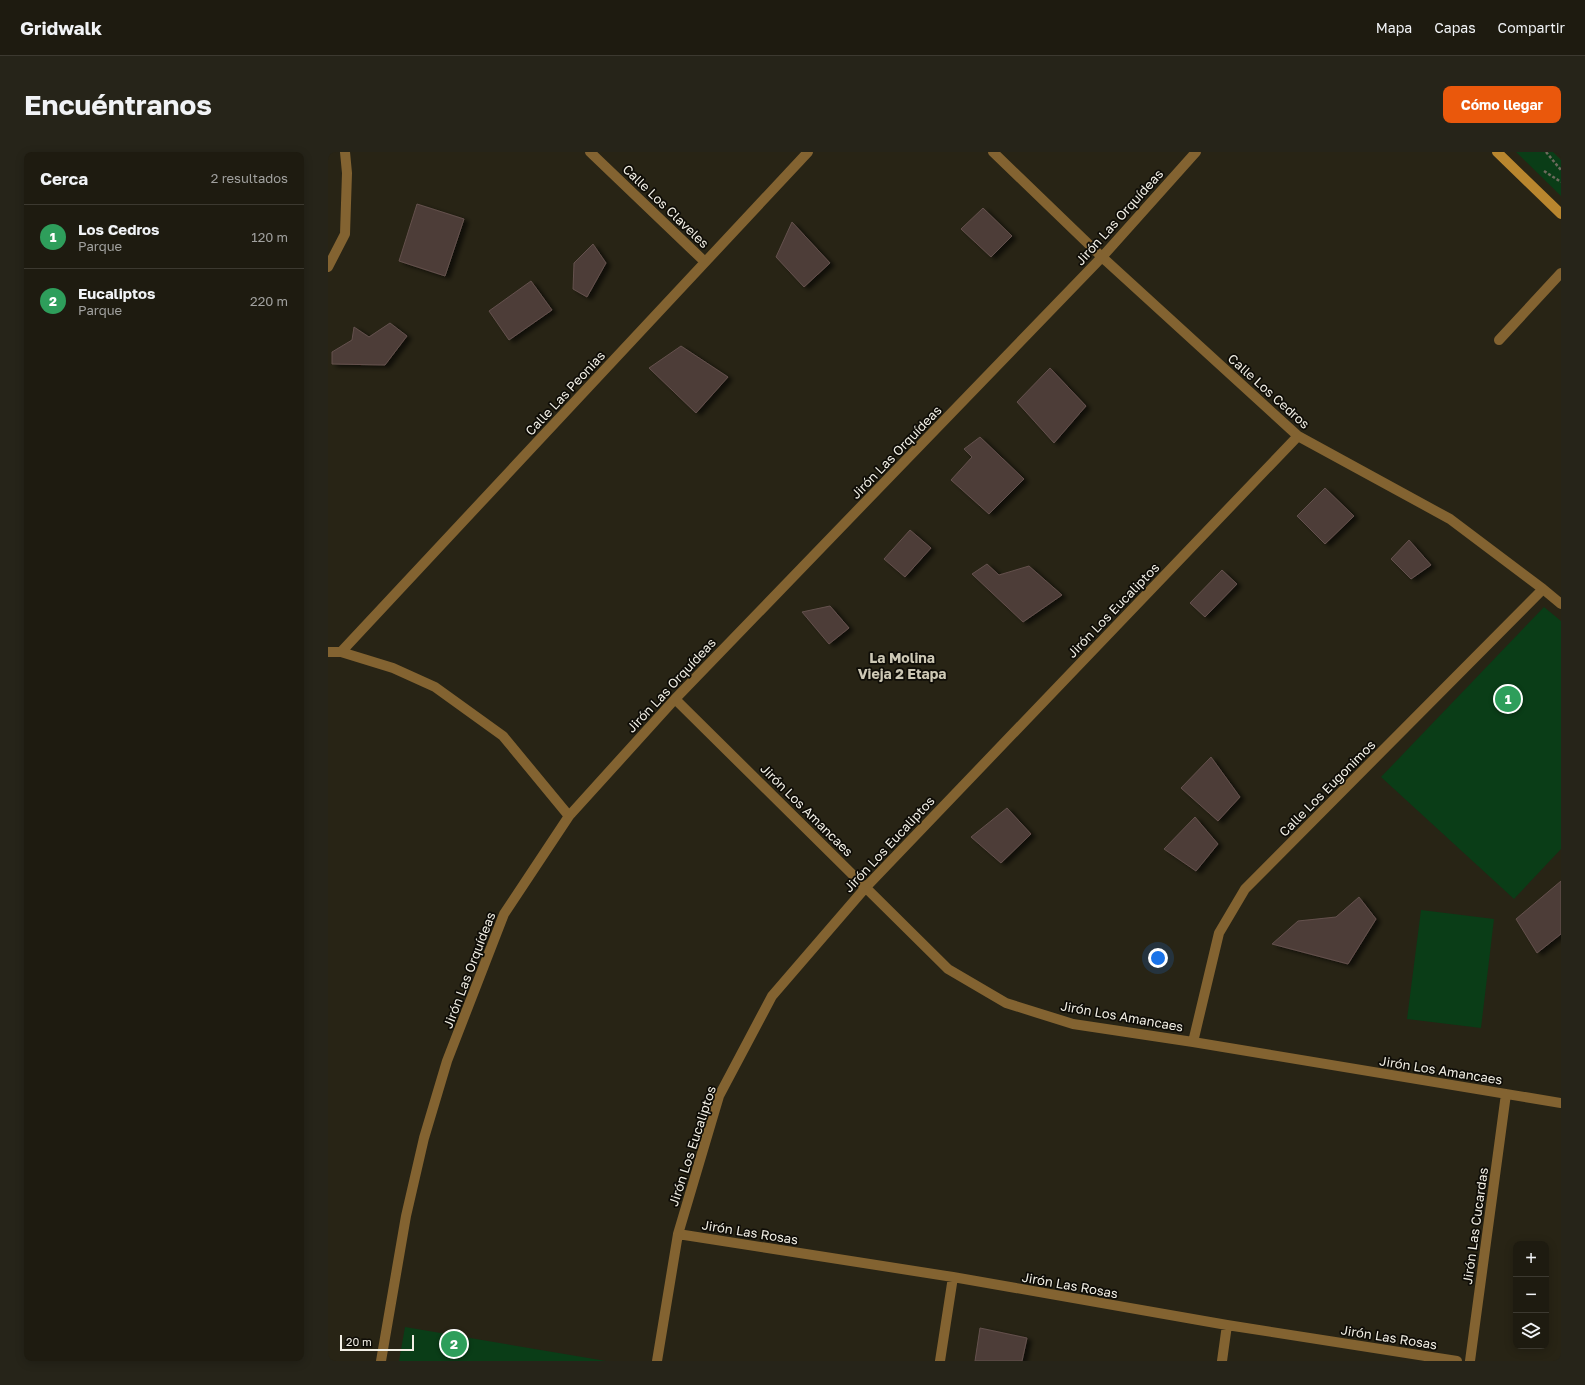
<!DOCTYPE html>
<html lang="es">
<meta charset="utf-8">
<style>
:root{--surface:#1e1b10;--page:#262419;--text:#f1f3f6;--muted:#a1a19f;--line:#3c3930;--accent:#ea580c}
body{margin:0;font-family:"Golos Text",sans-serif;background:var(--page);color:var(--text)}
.controls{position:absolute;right:12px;bottom:12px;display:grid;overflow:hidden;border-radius:8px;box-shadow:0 2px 10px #0003}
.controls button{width:36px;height:36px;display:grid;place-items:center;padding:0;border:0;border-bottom:1px solid var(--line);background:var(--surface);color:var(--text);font:20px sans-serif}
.scale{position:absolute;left:12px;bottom:10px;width:74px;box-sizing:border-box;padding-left:4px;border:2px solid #f2efe5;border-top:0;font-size:11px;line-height:14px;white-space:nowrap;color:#f2efe5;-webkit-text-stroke:3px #0f0d07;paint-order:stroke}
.you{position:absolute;left:830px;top:806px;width:14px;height:14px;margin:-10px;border:3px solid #fff;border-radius:50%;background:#1a73e8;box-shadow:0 0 0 6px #1a73e833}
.badge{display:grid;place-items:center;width:26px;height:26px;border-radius:50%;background:var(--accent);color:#fff;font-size:13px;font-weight:700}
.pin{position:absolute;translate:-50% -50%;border:2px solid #fff;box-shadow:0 1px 4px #0006}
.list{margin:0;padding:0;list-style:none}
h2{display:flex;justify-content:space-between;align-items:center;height:52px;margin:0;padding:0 16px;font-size:17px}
h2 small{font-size:13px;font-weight:400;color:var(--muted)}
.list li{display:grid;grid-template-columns:26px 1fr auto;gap:12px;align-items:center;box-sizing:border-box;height:64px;padding:0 16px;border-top:1px solid var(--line)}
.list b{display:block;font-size:15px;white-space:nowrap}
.list p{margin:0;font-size:13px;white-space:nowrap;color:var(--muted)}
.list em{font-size:13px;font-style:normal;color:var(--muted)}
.icon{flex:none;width:22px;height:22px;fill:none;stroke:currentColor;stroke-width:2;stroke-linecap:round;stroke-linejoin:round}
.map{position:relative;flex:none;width:1233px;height:1209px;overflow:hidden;border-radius:8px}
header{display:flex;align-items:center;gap:24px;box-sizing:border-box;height:56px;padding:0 20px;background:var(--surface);border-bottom:1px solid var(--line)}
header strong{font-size:19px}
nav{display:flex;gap:22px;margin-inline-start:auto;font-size:14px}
.intro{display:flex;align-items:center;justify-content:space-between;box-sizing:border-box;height:96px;padding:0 24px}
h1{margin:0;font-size:28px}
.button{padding:10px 18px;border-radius:8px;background:var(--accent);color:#fff;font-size:14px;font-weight:700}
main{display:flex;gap:24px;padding:0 24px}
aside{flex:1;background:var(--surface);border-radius:8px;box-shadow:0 2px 10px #0003}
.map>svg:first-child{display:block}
.green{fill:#0a3d17}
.building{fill:#4e3d38;stroke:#64514d;filter:url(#shadow)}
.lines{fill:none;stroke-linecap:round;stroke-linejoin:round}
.path{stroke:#6e6a5d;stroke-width:2.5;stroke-dasharray:3 2;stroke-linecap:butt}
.service{stroke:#836331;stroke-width:10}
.minor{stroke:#836331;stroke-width:10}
.secondary{stroke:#b9862e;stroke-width:10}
.labels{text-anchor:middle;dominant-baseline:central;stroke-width:3.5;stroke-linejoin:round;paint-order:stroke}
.street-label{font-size:13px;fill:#f2efe5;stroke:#0f0d07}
.neighbourhood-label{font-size:14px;font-weight:bold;fill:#cdc8b5;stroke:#0f0d07}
</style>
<header>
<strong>Gridwalk</strong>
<nav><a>Mapa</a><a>Capas</a><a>Compartir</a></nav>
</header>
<div class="intro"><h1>Encuéntranos</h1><a class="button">Cómo llegar</a></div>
<main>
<aside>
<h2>Cerca<small>2 resultados</small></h2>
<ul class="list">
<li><span class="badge" style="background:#2e9e5b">1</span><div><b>Los Cedros</b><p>Parque</p></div><em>120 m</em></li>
<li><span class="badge" style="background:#2e9e5b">2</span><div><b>Eucaliptos</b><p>Parque</p></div><em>220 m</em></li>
</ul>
</aside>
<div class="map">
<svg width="1233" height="1209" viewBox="0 0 1233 1209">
<defs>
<filter id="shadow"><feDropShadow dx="4.5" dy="2.5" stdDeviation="2" flood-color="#0009"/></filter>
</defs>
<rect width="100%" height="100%" fill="#282415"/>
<!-- green -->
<path class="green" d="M1188,0h37l8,8v36z
M1216,455l17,14v228l-47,50 -133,-122z
M1093,758l73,9 -13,109 -74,-9z
M77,1175l201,34h-207z"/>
<!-- building -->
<path class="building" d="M89,52l47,15 -19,57 -46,-15z
M655,56l29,28 -21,21 -30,-28z
M464,70l38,41 -26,24 -28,-30z
M265,92l13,19 -19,34 -14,-8 1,-26z
M203,129l21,29 -43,30 -20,-29z
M62,171l17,13 -22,29 -53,-1v-12l20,-12 2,-13 15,10z
M353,194l47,31 -32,36 -47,-45z
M722,216l36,38 -32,37 -37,-41z
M652,285l44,42 -35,35 -38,-34 21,-23 -8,-8z
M997,336l29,28 -29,28 -28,-28z
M582,378l21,18 -26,29 -21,-18z
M1081,388l22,25 -20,14 -20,-20z
M659,412l12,11 30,-9 33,29 -39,27 -51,-48z
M894,418l15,14 -32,33 -15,-14z
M502,454l19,22 -20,16 -27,-32z
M883,605l29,40 -22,24 -37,-33z
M679,656l24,26 -30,29 -30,-26z
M867,665l23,27 -22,27 -32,-22z
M1233,729v53l-24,19 -21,-34z
M1031,745l17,22 -28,45 -76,-20 26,-23 38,-4z
M652,1176l47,10 -5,23h-47z"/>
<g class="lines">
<!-- path -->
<path class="path" d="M1218,0l15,18
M1216,19l17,11"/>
<!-- service -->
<path class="service" d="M1171,188l62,-67"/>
<!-- minor -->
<path class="minor" d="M262,0l115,110
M665,0l109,105 196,179 152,83 93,70 18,15
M0,115l17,-33 2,-61 -2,-21
M0,500h13l52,16 42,19 68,49 66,80
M13,500l467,-500
M347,547l273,270 58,34 67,21 120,18 368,61
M865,890l26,-109 26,-44 298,-300
M350,1082l275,43 274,48 230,36
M53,1209l25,-145 18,-78 23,-77 57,-147 65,-98 106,-117 427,-442 94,-105
M329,1209l21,-127 41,-138 53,-100 94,-109 432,-451
M612,1209l13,-84
M894,1209l5,-36
M1142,1209l36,-267"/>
<!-- secondary -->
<path class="secondary" d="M1169,0l64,62"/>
</g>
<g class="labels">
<!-- street labels -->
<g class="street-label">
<text transform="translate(338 54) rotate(44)">Calle Los Claveles</text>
<text transform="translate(791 65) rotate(-48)">Jirón Las Orquídeas</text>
<text transform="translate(941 239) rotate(42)">Calle Los Cedros</text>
<text transform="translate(237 241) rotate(-47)">Calle Las Peonias</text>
<text transform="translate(568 300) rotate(-46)">Jirón Las Orquídeas</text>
<text transform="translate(785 458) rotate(-46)">Jirón Los Eucaliptos</text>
<text transform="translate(343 533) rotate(-47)">Jirón Las Orquídeas</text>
<text transform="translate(999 636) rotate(-45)">Calle Los Eugonimos</text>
<text transform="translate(479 658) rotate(45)">Jirón Los Amancaes</text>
<text transform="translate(561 692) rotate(-47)">Jirón Los Eucaliptos</text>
<text transform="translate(141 818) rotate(-69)">Jirón Las Orquídeas</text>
<text transform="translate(794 864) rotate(10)">Jirón Los Amancaes</text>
<text transform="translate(1113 918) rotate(9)">Jirón Los Amancaes</text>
<text transform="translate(364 994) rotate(-72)">Jirón Los Eucaliptos</text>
<text transform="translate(1147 1074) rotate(-82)">Jirón Las Cucardas</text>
<text transform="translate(422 1080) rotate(9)">Jirón Las Rosas</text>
<text transform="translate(742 1133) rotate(10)">Jirón Las Rosas</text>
<text transform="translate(1061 1185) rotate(9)">Jirón Las Rosas</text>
</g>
<!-- neighbourhood labels -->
<g class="neighbourhood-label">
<text x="574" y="505">La Molina<tspan x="574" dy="16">Vieja 2 Etapa</tspan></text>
</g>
</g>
</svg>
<div class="controls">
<button>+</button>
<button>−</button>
<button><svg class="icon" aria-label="layers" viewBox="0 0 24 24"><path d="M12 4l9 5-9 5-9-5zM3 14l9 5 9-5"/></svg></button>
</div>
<div class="scale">20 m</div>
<div class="you"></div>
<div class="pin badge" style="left:1180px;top:547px;background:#2e9e5b">1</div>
<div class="pin badge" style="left:126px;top:1192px;background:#2e9e5b">2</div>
</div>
</main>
